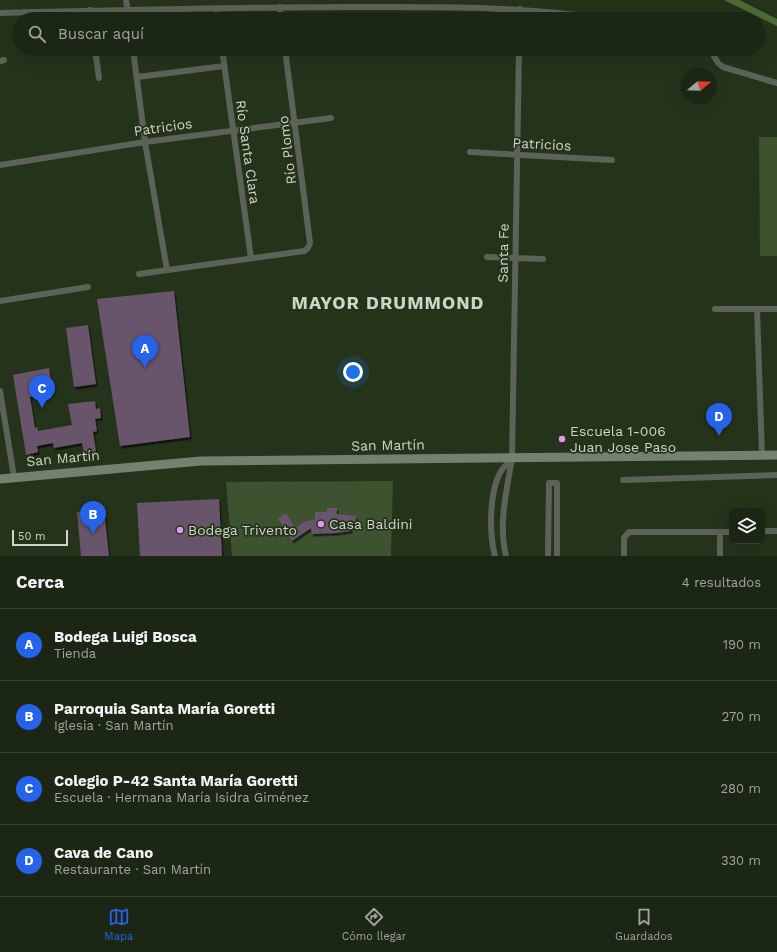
<!DOCTYPE html>
<html lang="es">
<meta charset="utf-8">
<style>
:root{--surface:#1c2614;--page:#252e1d;--text:#f1f3f6;--muted:#a0a5a0;--line:#3a4334;--accent:#2563eb}
body{margin:0;font-family:"Work Sans",sans-serif;background:var(--page);color:var(--text)}
.controls{position:absolute;right:12px;bottom:12px;display:grid;overflow:hidden;border-radius:8px;box-shadow:0 4px 16px #0002}
.controls button{width:36px;height:36px;display:grid;place-items:center;padding:0;border:0;border-bottom:1px solid var(--line);background:var(--surface);color:var(--text);font:20px sans-serif}
.compass{position:absolute;left:681px;top:68px;width:36px;height:36px;border-radius:50%;background:var(--surface);box-shadow:0 4px 16px #0002;rotate:71deg}
.scale{position:absolute;left:12px;bottom:10px;width:56px;box-sizing:border-box;padding-left:4px;border:2px solid #ccd5c7;border-top:0;font-size:11px;line-height:14px;white-space:nowrap;color:#ccd5c7;-webkit-text-stroke:3px #25331b;paint-order:stroke}
.you{position:absolute;left:353px;top:372px;width:14px;height:14px;margin:-10px;border:3px solid #fff;border-radius:50%;background:#1a73e8;box-shadow:0 0 0 6px #1a73e833}
.badge{display:grid;place-items:center;width:26px;height:26px;border-radius:50%;background:var(--accent);color:#fff;font-size:13px;font-weight:700}
.pin{position:absolute;translate:-50% -33px;filter:drop-shadow(0 1px 2px #0008)}
.pin::after{content:'';position:absolute;top:21px;width:14px;height:12px;background:inherit;clip-path:polygon(0 0,100% 0,50% 100%)}
.list{margin:0;padding:0;list-style:none}
h2{display:flex;justify-content:space-between;align-items:center;height:52px;margin:0;padding:0 16px;font-size:17px}
h2 small{font-size:13px;font-weight:400;color:var(--muted)}
.list li{display:grid;grid-template-columns:26px 1fr auto;gap:12px;align-items:center;box-sizing:border-box;height:72px;padding:0 16px;border-top:1px solid var(--line)}
.list b{display:block;font-size:15px;white-space:nowrap}
.list p{margin:0;font-size:13px;white-space:nowrap;color:var(--muted)}
.list em{font-size:13px;font-style:normal;color:var(--muted)}
.icon{flex:none;width:22px;height:22px;fill:none;stroke:currentColor;stroke-width:2;stroke-linecap:round;stroke-linejoin:round}
.map{position:relative;flex:none;width:777px;height:556px;overflow:hidden}
.search{position:absolute;background:var(--surface);box-shadow:0 4px 16px #0002;left:12px;right:12px;top:12px;height:44px;display:flex;align-items:center;gap:10px;box-sizing:border-box;padding:0 14px;border-radius:22px;color:var(--muted);font-size:15px}
.sheet{height:340px;background:var(--surface)}
nav{display:flex;justify-content:space-around;align-items:center;box-sizing:border-box;height:56px;border-top:1px solid var(--line);background:var(--surface);font-size:11px;color:var(--muted)}
nav a{display:grid;justify-items:center;gap:2px}
nav .on{color:var(--accent)}
.map>svg:first-child{display:block}
.green{fill:#3d522e}
.water{fill:#4d6b35}
.building{fill:#67546c;filter:url(#shadow)}
.lines{fill:none;stroke-linecap:round;stroke-linejoin:round}
.minor{stroke:#5c6257;stroke-width:6}
.secondary{stroke:#75806e;stroke-width:9}
.poi-dot{fill:#de98f2;stroke:#25331b;stroke-width:1.5}
.labels{text-anchor:middle;dominant-baseline:central;stroke-width:3.5;stroke-linejoin:round;paint-order:stroke}
.street-label{font-size:14px;fill:#ccd5c7;stroke:#25331b}
.poi-label{font-size:14px;fill:#ccd5c7;stroke:#25331b;text-anchor:start}
.district-label{font-size:18px;font-weight:bold;letter-spacing:1px;fill:#ccd5c7;stroke:#25331b}
</style>
<div class="map">
<svg width="777" height="556" viewBox="0 0 777 556">
<defs>
<filter id="shadow"><feDropShadow dx="1.5" dy="2.5" stdDeviation="0" flood-color="#0009"/></filter>
</defs>
<rect width="100%" height="100%" fill="#25331b"/>
<!-- green -->
<path class="green" d="M759,137h18v119h-17z
M393,481l-2,75h-159l-6,-74z"/>
<!-- water -->
<path class="water" d="M724,0h15l38,19v7z"/>
<!-- building -->
<path class="building" d="M174,291l16,146 -70,9 -23,-147z
M88,325l8,59 -22,3 -8,-59z
M49,368l4,25 -23,4 5,31 2,-1 1,4 34,-6 -4,-21 27,-3 1,8 4,-1 1,10 -6,1 2,12 -4,1 4,25 -12,1 -3,-15 -28,5 -1,-5 -16,3 1,6 -12,3 -13,-80z
M219,499l3,57h-82l-3,-53z
M96,504l1,7 7,-1 5,46h-28l-4,-44 9,-1 -1,-6z
M327,508h10v6l19,2v10l-5,1v4l-15,2 -24,1 -1,-6 -19,13 -14,-22 8,-6 9,15 11,-7 9,-1v-8h12z"/>
<g class="lines">
<!-- minor -->
<path class="minor" d="M126,0l3,19
M280,7l1,12
M216,8l2,11
M90,10l1,9
M0,13c120,-3 240,-6 360,-6 82,0 164,-1 246,12
M519,19l1,-10
M95,49l4,29
M133,49l12,93 22,128
M222,49l29,209
M710,49l8,14 5,4 54,16
M0,61l4,-1
M137,77l87,-11
M470,152l142,8
M0,165l145,-23 186,-24
M487,257l56,2
M139,274l165,-23 4,-3 2,-5 -25,-194
M0,301l88,-14
M715,309h62
M757,309l5,146
M0,391l14,86
M623,480l154,-5
M762,531h15
M720,532v24
M495,556c-6,-23 -6,-64 6,-85 3,-4 7,-8 10,-12
M506,556c-8,-33 1,-66 6,-98l7,-409
M548,556l1,-73h8v73
M624,556v-18l5,-6h103"/>
<!-- secondary -->
<path class="secondary" d="M0,479l201,-18 576,-6"/>
</g>
<!-- markers -->
<g class="poi-dot">
<circle cx="562" cy="439" r="4"/>
<circle cx="321" cy="524" r="4"/>
<circle cx="180" cy="530" r="4"/>
</g>
<g class="labels">
<!-- street labels -->
<g class="street-label">
<text transform="translate(163 127) rotate(-8)">Patricios</text>
<text transform="translate(542 144) rotate(3)">Patricios</text>
<text transform="translate(287 150) rotate(-97)">Río Plomo</text>
<text transform="translate(248 152) rotate(82)">Río Santa Clara</text>
<text transform="translate(503 253) rotate(-89)">Santa Fe</text>
<text transform="translate(388 445) rotate(-1)">San Martín</text>
<text transform="translate(63 458) rotate(-5)">San Martín</text>
</g>
<!-- poi labels -->
<g class="poi-label">
<text x="570" y="431">Escuela 1-006<tspan x="570" dy="16">Juan Jose Paso</tspan></text>
<text x="329" y="524">Casa Baldini</text>
<text x="188" y="530">Bodega Trivento</text>
</g>
<!-- district labels -->
<g class="district-label">
<text x="388" y="302">MAYOR DRUMMOND</text>
</g>
</g>
</svg>
<div class="controls">
<button><svg class="icon" aria-label="layers" viewBox="0 0 24 24"><path d="M12 4l9 5-9 5-9-5zM3 14l9 5 9-5"/></svg></button>
</div>
<svg class="compass" viewBox="-18 -18 36 36"><path d="M0-13l5 13h-10z" fill="#e53935"/><path d="M0 13l5-13h-10z" fill="#a0a5a0"/></svg>
<div class="scale">50 m</div>
<div class="you"></div>
<div class="pin badge" style="left:145px;top:368px">A</div>
<div class="pin badge" style="left:93px;top:534px">B</div>
<div class="pin badge" style="left:42px;top:408px">C</div>
<div class="pin badge" style="left:719px;top:436px">D</div>
<div class="search"><svg class="icon" aria-label="search" viewBox="0 0 24 24"><circle cx="10" cy="10" r="6"/><path d="M15 15l6 6"/></svg>Buscar aquí</div>
</div>
<section class="sheet">
<h2>Cerca<small>4 resultados</small></h2>
<ul class="list">
<li><span class="badge">A</span><div><b>Bodega Luigi Bosca</b><p>Tienda</p></div><em>190 m</em></li>
<li><span class="badge">B</span><div><b>Parroquia Santa María Goretti</b><p>Iglesia · San Martín</p></div><em>270 m</em></li>
<li><span class="badge">C</span><div><b>Colegio P-42 Santa María Goretti</b><p>Escuela · Hermana María Isidra Giménez</p></div><em>280 m</em></li>
<li><span class="badge">D</span><div><b>Cava de Cano</b><p>Restaurante · San Martín</p></div><em>330 m</em></li>
</ul>
</section>
<nav>
<a class="on"><svg class="icon" aria-label="map" viewBox="0 0 24 24"><path d="M3 6l6-2 6 2 6-2v14l-6 2-6-2-6 2zM9 4v14M15 6v14"/></svg>Mapa</a>
<a><svg class="icon" aria-label="directions" viewBox="0 0 24 24"><path d="M12 3l9 9-9 9-9-9zM9 14v-3h6M13 9l2 2-2 2"/></svg>Cómo llegar</a>
<a><svg class="icon" aria-label="saved" viewBox="0 0 24 24"><path d="M7 4h10v16l-5-4-5 4z"/></svg>Guardados</a>
</nav>
